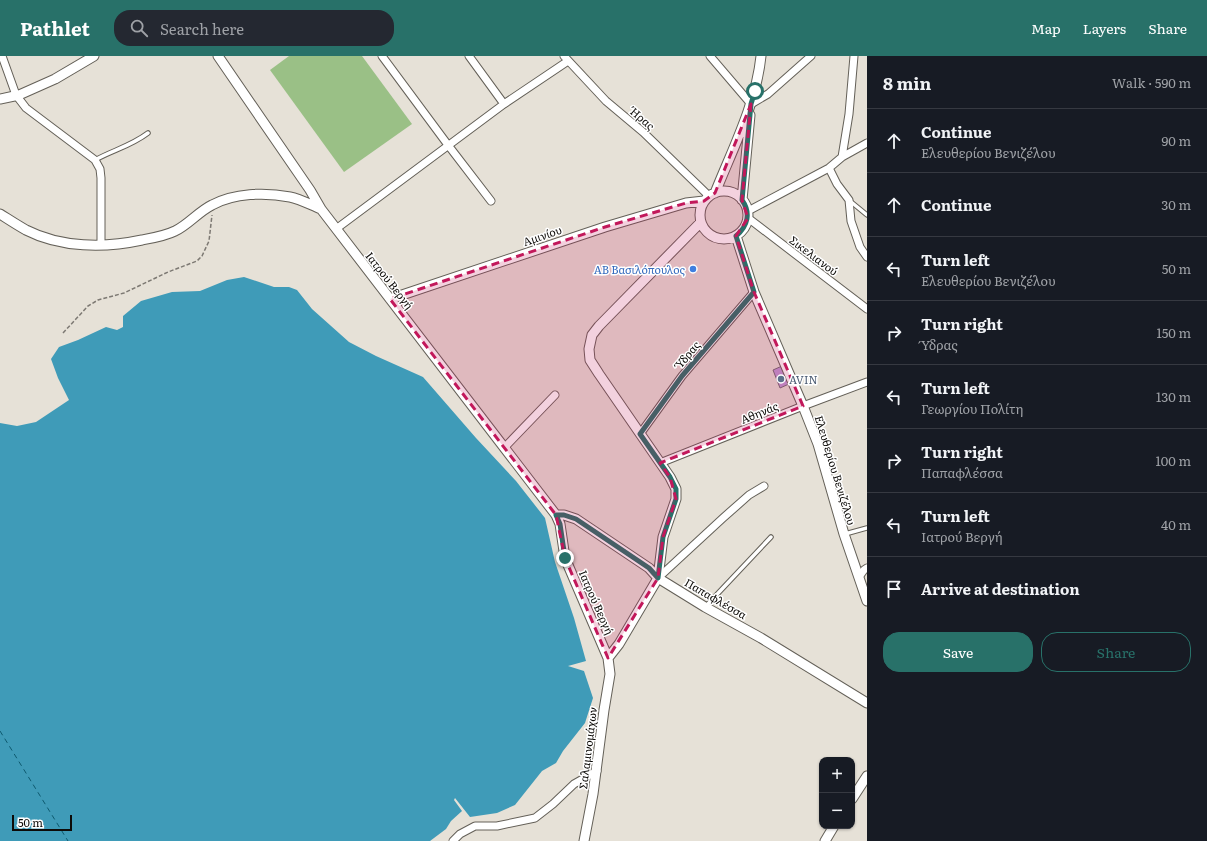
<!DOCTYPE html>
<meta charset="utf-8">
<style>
:root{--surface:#171b24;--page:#242831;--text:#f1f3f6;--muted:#9ea1a6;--line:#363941;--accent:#287169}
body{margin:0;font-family:Literata,serif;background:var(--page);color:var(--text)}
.controls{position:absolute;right:12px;bottom:12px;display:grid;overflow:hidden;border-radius:8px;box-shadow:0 1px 3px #0004}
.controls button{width:36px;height:36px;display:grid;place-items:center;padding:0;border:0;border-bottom:1px solid var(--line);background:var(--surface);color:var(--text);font:20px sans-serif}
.scale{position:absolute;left:12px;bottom:10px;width:60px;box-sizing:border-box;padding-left:4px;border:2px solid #0d0b08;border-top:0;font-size:11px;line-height:14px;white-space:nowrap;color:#0d0b08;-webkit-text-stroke:3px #fff;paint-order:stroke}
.stop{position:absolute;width:12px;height:12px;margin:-9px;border:3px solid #287169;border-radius:50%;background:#fff}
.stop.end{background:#287169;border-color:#fff;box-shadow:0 1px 4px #0008}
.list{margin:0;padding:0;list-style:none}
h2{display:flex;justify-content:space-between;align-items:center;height:52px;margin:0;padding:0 16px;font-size:17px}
h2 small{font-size:13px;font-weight:400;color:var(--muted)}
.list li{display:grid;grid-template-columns:26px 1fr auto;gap:12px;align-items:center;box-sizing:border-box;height:64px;padding:0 16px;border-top:1px solid var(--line)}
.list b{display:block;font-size:15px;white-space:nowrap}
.list p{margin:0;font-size:13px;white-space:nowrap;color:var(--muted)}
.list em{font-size:13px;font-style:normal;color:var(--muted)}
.actions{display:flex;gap:8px;padding:12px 16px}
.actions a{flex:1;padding:9px 0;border:1px solid var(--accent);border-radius:16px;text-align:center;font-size:14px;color:var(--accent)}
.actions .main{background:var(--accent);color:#fff}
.icon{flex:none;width:22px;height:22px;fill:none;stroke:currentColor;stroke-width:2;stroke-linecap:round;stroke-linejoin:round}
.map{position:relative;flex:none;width:867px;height:785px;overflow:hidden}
header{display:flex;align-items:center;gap:24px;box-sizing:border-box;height:56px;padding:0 20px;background:var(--accent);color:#fff}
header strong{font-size:19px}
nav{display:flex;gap:22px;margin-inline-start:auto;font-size:14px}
.search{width:280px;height:36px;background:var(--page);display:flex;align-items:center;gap:10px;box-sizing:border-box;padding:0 14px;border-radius:16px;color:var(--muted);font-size:15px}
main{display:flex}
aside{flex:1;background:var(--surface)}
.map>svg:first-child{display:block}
.park{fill:#9ac086}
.water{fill:#3f9bb8}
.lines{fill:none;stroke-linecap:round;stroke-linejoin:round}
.ferry{stroke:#0e5a6f;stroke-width:1;stroke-dasharray:5 4;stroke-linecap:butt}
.building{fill:#be99d6;stroke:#706b74}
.lane-casing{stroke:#646058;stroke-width:5.5}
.street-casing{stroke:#646058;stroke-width:9}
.secondary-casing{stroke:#646058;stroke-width:11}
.path{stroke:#7d7973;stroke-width:1.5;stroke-dasharray:4 2;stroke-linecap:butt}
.lane{stroke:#fff;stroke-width:3.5}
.street{stroke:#fff;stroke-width:7}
.secondary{stroke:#fff;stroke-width:9}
.route{stroke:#287169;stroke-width:5}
.marked{fill:#c2185b;fill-opacity:0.2;stroke:#c2185b;stroke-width:3;stroke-dasharray:8 5;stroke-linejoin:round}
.shop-dot{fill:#3f7fe0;stroke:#fff;stroke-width:1.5}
.service-dot{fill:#5c6f8a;stroke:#fff;stroke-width:1.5}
.labels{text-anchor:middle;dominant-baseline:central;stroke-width:3;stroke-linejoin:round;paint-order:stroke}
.street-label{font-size:11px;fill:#0d0b08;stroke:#fff}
.shop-label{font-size:11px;fill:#366cbe;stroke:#fff;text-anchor:end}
.service-label{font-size:11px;fill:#4e5e75;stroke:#fff;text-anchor:start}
</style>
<header>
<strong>Pathlet</strong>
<div class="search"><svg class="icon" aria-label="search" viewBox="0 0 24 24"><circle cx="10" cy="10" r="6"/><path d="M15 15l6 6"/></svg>Search here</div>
<nav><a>Map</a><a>Layers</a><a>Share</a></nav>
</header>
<main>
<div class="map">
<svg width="867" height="785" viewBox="0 0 867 785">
<rect width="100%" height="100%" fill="#e6e1d7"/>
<!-- park -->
<path class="park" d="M289,0h73l50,68 -68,48 -74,-102z"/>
<!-- water -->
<path class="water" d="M244,221l30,10h15l8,3 15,19 37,33 27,14 47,21 53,61 40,43 29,37 10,44 19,56 12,43 -18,5 16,5 9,27 -8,25 -22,28 -7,12 -14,8 -27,34 -18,8 -27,4 -15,-19 -1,2 8,11 -11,10 -5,8 -16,12h-430v-418l17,3 19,-4 33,-22 -11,-22 -7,-19 8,-12 19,-7 28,-13 11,3 6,-3v-11l18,-15 31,-9 28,-1 27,-11z"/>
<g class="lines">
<!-- ferry -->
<path class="ferry" d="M0,675l68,110"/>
</g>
<!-- building -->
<path class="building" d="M782,310l7,18 -9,4 -7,-18z"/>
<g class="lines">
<!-- lane casing -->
<g class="lane-casing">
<path id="lane" d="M95,104c18,-10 36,-14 53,-27
M850,145l17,14
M845,478l22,-6
M706,550l65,-69"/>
</g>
<!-- street casing -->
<g class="street-casing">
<path id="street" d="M2,0l14,39 10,13 69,52 5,9 1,9v67
M382,0l66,89 43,56
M469,0l35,48
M564,0l42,45 37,31 66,64
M710,0l41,48 17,-10 43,-38
M842,101l25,-14
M829,112l8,16 12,16 2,21 9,26 7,10
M748,155l81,-43 13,-11 7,-43 5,-58
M748,162l119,91
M336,173l168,-125 64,-43
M640,378l42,-58 72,-84
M504,392l51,-53
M660,407l143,-57 64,-24
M859,521l5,-7 3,-2
M658,522l65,-60 26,-23 15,-9
M453,785l7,-7 15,-8h22l38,-8 18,-14 21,-20 23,-13"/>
</g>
<!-- secondary casing -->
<g class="secondary-casing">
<path id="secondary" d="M218,0l92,134 11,19
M0,43l19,-4 36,-16 39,-23
M700 159a24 24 0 1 1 48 0a24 24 0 1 1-48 0Z
M715,137c18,-45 41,-89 46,-137
M742,144l8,-85
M0,158c8,5 17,11 26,16 35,18 79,18 116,10 11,-2 23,-4 33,-9 13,-6 23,-19 37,-26 22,-12 53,-13 78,-8 10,2 21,8 31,12l235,306 4,9 5,34 43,100 2,16 -6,36 -11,84 -9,47
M736,180l18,56 49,114 15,38 26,90 23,67
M390,243l215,-72 81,-24 18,-2
M556,459h8l12,4 73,49 9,10 47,29 56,31 106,65
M608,602l11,-14 39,-66 5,-41 13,-38v-10l-6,-12 -71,-103 -9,-14 -1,-11 3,-14 7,-9 102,-104
M852,743l15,-23
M825,785l9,-15"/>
</g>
<!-- path -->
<path class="path" d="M63,277l25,-27 10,-6 26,-7 44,-21 29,-11 5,-5 7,-15 3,-26"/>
<!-- lane -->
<use href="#lane" class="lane"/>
<!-- street -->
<use href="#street" class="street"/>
<!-- secondary -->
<use href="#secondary" class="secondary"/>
</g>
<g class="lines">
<!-- route -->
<path class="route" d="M565,502l-5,-34 -4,-9h8l12,4 73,49 9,10 5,-41 13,-38v-10l-6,-12 -30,-43 42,-58 72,-84 -18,-56c12,-10 15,-23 6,-36l9,-96 4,-13"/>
</g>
<!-- marked area -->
<path class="marked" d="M751,48l-9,96 6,18 -12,18 18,56 49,114 -143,57 10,14 6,22 -13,38 -5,41 -50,80 -43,-100 -9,-43 -166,-216 215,-72 81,-24 18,-2 11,-8z"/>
<!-- markers -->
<circle class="shop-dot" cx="693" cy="213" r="4"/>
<circle class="service-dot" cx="781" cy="323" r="4"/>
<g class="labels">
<!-- street labels -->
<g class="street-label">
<text transform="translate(643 62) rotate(41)">Ήρας</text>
<text transform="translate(542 179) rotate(-19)">Αμινίου</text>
<text transform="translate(814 199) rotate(37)">Σικελιανού</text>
<text transform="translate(390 224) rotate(52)">Ιατρού Βεργή</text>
<text transform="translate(687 298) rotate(-50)">Ύδρας</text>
<text transform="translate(759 356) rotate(-22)">Αθηνάς</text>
<text transform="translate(836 414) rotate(73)">Ελευθερίου Βενιζέλου</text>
<text transform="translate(716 542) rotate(30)">Παπαφλέσσα</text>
<text transform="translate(597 546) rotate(66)">Ιατρού Βεργή</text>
<text transform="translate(587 692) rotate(-83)">Σαλαμινομάχων</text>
</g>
<!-- shop labels -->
<g class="shop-label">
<text x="685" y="213">ΑΒ Βασιλόπουλος</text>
</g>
<!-- service labels -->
<g class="service-label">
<text x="789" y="323">AVIN</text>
</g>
</g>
</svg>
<div class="controls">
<button>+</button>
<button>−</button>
</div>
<div class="scale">50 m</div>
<div class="stop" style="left:755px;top:35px"></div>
<div class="stop end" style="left:565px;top:502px"></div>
</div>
<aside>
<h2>8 min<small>Walk · 590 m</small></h2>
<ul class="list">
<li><svg class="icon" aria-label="ahead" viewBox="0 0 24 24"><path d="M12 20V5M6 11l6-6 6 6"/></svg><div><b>Continue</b><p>Ελευθερίου Βενιζέλου</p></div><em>90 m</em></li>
<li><svg class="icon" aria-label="ahead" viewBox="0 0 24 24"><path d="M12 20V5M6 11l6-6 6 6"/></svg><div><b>Continue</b></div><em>30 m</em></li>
<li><svg class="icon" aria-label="left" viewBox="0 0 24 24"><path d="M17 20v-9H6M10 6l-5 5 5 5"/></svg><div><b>Turn left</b><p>Ελευθερίου Βενιζέλου</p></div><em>50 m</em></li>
<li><svg class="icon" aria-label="right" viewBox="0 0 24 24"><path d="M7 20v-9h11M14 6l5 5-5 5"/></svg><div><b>Turn right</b><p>Ύδρας</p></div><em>150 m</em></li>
<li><svg class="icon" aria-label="left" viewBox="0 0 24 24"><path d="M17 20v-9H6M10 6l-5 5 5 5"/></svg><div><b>Turn left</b><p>Γεωργίου Πολίτη</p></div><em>130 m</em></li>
<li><svg class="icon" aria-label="right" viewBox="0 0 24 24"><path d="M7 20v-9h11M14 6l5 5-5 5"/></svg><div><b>Turn right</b><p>Παπαφλέσσα</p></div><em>100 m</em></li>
<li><svg class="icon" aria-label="left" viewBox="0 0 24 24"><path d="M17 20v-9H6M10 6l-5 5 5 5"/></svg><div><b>Turn left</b><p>Ιατρού Βεργή</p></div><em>40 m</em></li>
<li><svg class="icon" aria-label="arrive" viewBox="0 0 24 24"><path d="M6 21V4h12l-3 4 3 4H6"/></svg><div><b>Arrive at destination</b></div></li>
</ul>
<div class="actions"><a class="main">Save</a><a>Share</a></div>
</aside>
</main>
